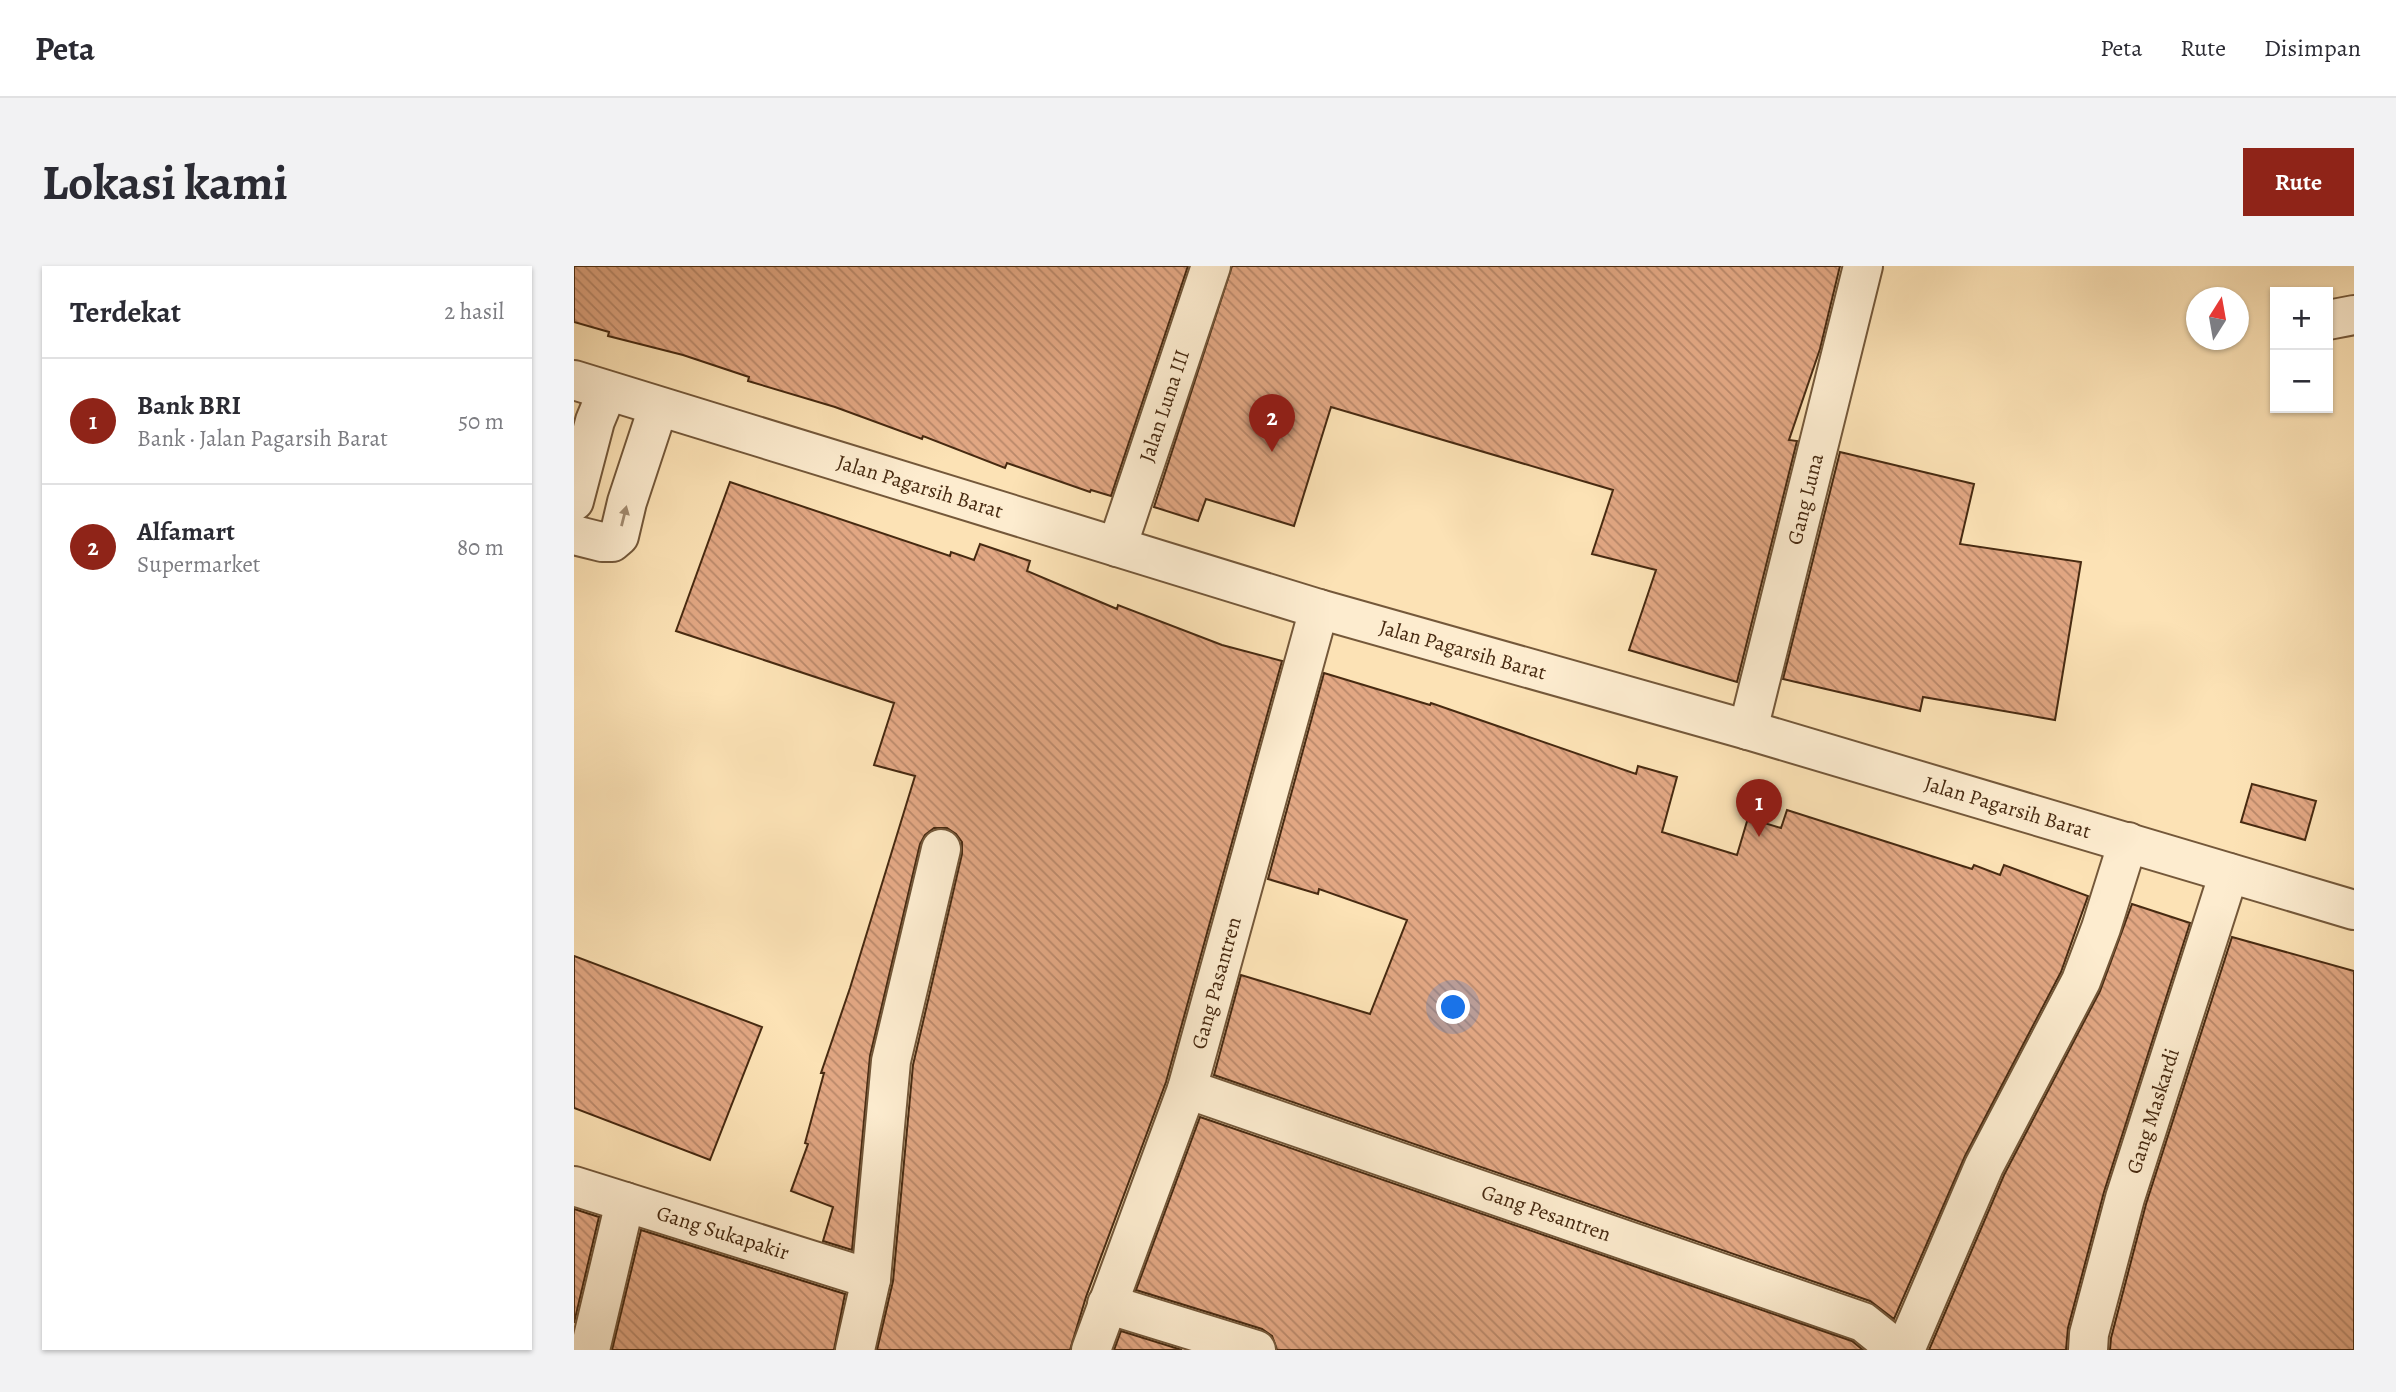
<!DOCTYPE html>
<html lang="id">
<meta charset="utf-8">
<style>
:root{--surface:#fff;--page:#f2f2f3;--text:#2b2b33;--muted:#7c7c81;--line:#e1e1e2;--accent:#8f2418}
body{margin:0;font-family:Alegreya,serif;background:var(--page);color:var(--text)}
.controls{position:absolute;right:21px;top:21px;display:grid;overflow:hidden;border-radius:0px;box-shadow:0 2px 5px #0004}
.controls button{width:63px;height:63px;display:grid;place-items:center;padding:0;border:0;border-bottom:2px solid var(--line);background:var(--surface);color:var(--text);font:35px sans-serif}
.compass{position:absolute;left:1612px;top:21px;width:63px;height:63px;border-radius:50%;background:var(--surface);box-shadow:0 2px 5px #0004;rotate:11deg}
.you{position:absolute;left:880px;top:742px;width:24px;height:24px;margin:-18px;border:5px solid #fff;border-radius:50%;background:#1a73e8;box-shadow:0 0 0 10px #1a73e833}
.badge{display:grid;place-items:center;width:46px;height:46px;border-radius:50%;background:var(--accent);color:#fff;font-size:23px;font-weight:700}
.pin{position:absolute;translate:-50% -58px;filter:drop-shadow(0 2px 4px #0008)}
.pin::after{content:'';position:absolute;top:37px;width:24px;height:21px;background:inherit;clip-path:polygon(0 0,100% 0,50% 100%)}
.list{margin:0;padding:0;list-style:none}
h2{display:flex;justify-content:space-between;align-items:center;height:91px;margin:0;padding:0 28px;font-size:30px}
h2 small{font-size:23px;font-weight:400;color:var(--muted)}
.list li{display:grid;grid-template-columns:46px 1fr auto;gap:21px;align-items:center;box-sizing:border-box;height:126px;padding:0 28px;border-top:2px solid var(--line)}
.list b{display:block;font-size:26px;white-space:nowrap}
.list p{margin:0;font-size:23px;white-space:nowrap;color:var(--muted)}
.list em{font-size:23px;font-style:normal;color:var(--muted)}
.map{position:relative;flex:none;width:1780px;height:1084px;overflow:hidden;border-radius:0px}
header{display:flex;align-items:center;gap:42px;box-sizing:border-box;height:98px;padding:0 35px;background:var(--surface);border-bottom:2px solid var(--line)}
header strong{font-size:33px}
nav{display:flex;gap:38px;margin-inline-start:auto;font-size:24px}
.intro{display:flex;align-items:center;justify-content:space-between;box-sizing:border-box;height:168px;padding:0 42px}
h1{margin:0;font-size:49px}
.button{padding:18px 32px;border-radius:0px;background:var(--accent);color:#fff;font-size:24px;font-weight:700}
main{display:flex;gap:42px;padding:0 42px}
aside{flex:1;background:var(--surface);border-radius:0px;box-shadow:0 2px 5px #0004}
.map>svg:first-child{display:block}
.building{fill:url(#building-back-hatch);stroke:#472a11;stroke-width:2}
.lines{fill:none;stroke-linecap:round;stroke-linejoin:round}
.minor-casing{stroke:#74583a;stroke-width:42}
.minor{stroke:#fdeccf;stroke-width:38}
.oneway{fill:#a28b70}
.labels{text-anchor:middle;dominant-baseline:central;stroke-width:7;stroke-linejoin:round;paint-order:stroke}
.street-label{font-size:21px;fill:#472a11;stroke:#fdeccf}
</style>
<header>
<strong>Peta</strong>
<nav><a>Peta</a><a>Rute</a><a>Disimpan</a></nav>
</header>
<div class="intro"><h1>Lokasi kami</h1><a class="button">Rute</a></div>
<main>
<aside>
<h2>Terdekat<small>2 hasil</small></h2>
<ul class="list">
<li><span class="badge">1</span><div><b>Bank BRI</b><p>Bank · Jalan Pagarsih Barat</p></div><em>50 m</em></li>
<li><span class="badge">2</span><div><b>Alfamart</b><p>Supermarket</p></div><em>80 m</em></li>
</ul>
</aside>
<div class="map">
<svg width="1780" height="1084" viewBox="0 0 1780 1084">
<defs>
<pattern id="building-back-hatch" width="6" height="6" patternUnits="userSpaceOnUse" patternTransform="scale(1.75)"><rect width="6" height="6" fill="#e2a783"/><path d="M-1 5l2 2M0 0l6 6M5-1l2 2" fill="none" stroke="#b9886a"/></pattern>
</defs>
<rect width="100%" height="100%" fill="#fce2b5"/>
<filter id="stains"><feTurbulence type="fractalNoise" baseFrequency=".00286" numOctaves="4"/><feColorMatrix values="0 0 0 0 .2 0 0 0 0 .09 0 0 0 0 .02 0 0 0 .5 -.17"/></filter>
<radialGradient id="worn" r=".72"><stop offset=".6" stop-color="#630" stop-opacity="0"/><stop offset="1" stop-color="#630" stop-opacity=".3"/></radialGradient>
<!-- building -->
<path class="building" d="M0,0h614l-77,230 -20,-6 -1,2 -83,-29 -2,5 -82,-32 -1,3 -87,-32 -87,-26 1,-4 -66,-22 -75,-19 1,-4 -35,-10z
M658,0h608l-20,83 -31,91 8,1 -60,241 -108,-32 27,-80 -64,-16 21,-64 -282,-83 -37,119 -88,-27 -8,22 -44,-14z
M1266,186l134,32 -14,60 121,18 -26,158 -132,-23 -3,14 -137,-32z
M156,216l220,74 1,-4 23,8 6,-16 50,17 -3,10 90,38 1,-4 104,40 60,16 -116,421 -80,215 -16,53h-193l16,-69 20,-216 49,-211v-12l-6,-8 -9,-6h-13l-9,7 -5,9 -50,212 -18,194 -29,-9 10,-34 -42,-16 17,-47 -3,-1 19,-70h-3l29,-85 65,-212 -41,-11 20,-62 -218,-72z
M750,407l106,32 1,-2 205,71 2,-8 39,11 -15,55 75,23 11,-37 33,10 6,-18 185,59 2,-4 26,10 4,-10 84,31 -27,76 -96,184 -71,163 -24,-18 -656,-226 27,-100 129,39 37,-94 -88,-31 -1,5 -50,-15z
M1678,518l64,17 -11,39 -64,-18z
M1558,638l58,19 -86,269 -36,136 -2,22h-137l75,-175 96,-184z
M1658,671l122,34v379h-244l1,-12 35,-134z
M0,690l188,71 -52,133 -136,-52z
M626,851l652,224 11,9h-586l-5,-14 -10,-7 -126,-39z
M0,943l25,8 -25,106z
M67,964l204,64 -11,56h-222z
M547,1065l61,19h-68z"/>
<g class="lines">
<!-- minor casing -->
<g class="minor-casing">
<g id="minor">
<path d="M1754,54l26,-5"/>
<path id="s1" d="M0,114l745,229 429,121 606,180"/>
<path d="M0,235l21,-80 12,-29"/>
<path d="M0,269l28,7h10l7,-6 8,-34 31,-94"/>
<path id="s2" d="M543,281l94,-281"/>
<path id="s3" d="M1174,464l115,-464"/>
<path id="s4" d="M613,823l676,233 35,28"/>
<path id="s5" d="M0,920l297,93"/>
<path d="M533,1038l149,46"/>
<path d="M16,1084l35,-148"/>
<path d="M281,1084l16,-71 20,-218 50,-212"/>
<path id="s6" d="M517,1084l96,-261 132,-480"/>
<path d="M1331,1084l79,-184 97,-185 20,-53 27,-86"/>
<path id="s7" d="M1514,1084l1,-16 36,-136 104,-325"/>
</g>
</g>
<!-- minor -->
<use href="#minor" class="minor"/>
</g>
<!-- one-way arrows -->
<defs><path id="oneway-solid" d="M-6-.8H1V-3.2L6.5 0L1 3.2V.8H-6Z" transform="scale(1.75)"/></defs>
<use class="oneway" href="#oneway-solid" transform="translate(50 250) rotate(-76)"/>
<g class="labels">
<!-- street labels -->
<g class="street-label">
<text stroke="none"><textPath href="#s2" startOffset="149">Jalan Luna III</textPath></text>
<text stroke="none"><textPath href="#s1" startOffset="362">Jalan Pagarsih Barat</textPath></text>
<text stroke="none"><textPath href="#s3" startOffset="238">Gang Luna</textPath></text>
<text stroke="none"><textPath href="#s1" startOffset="929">Jalan Pagarsih Barat</textPath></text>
<text stroke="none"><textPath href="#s1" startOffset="1496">Jalan Pagarsih Barat</textPath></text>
<text stroke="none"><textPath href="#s6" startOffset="388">Gang Pasantren</textPath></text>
<text stroke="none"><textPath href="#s7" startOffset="248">Gang Maskardi</textPath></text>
<text stroke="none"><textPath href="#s4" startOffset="380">Gang Pesantren</textPath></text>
<text stroke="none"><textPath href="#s5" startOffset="156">Gang Sukapakir</textPath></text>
</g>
</g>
<rect width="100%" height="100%" filter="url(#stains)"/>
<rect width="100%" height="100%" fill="url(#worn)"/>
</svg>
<div class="controls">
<button>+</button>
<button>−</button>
</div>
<svg class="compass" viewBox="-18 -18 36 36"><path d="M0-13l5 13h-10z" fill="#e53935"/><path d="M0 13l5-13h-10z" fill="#7c7c81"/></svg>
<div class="you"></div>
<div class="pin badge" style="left:1185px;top:571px">1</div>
<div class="pin badge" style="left:698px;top:186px">2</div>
</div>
</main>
